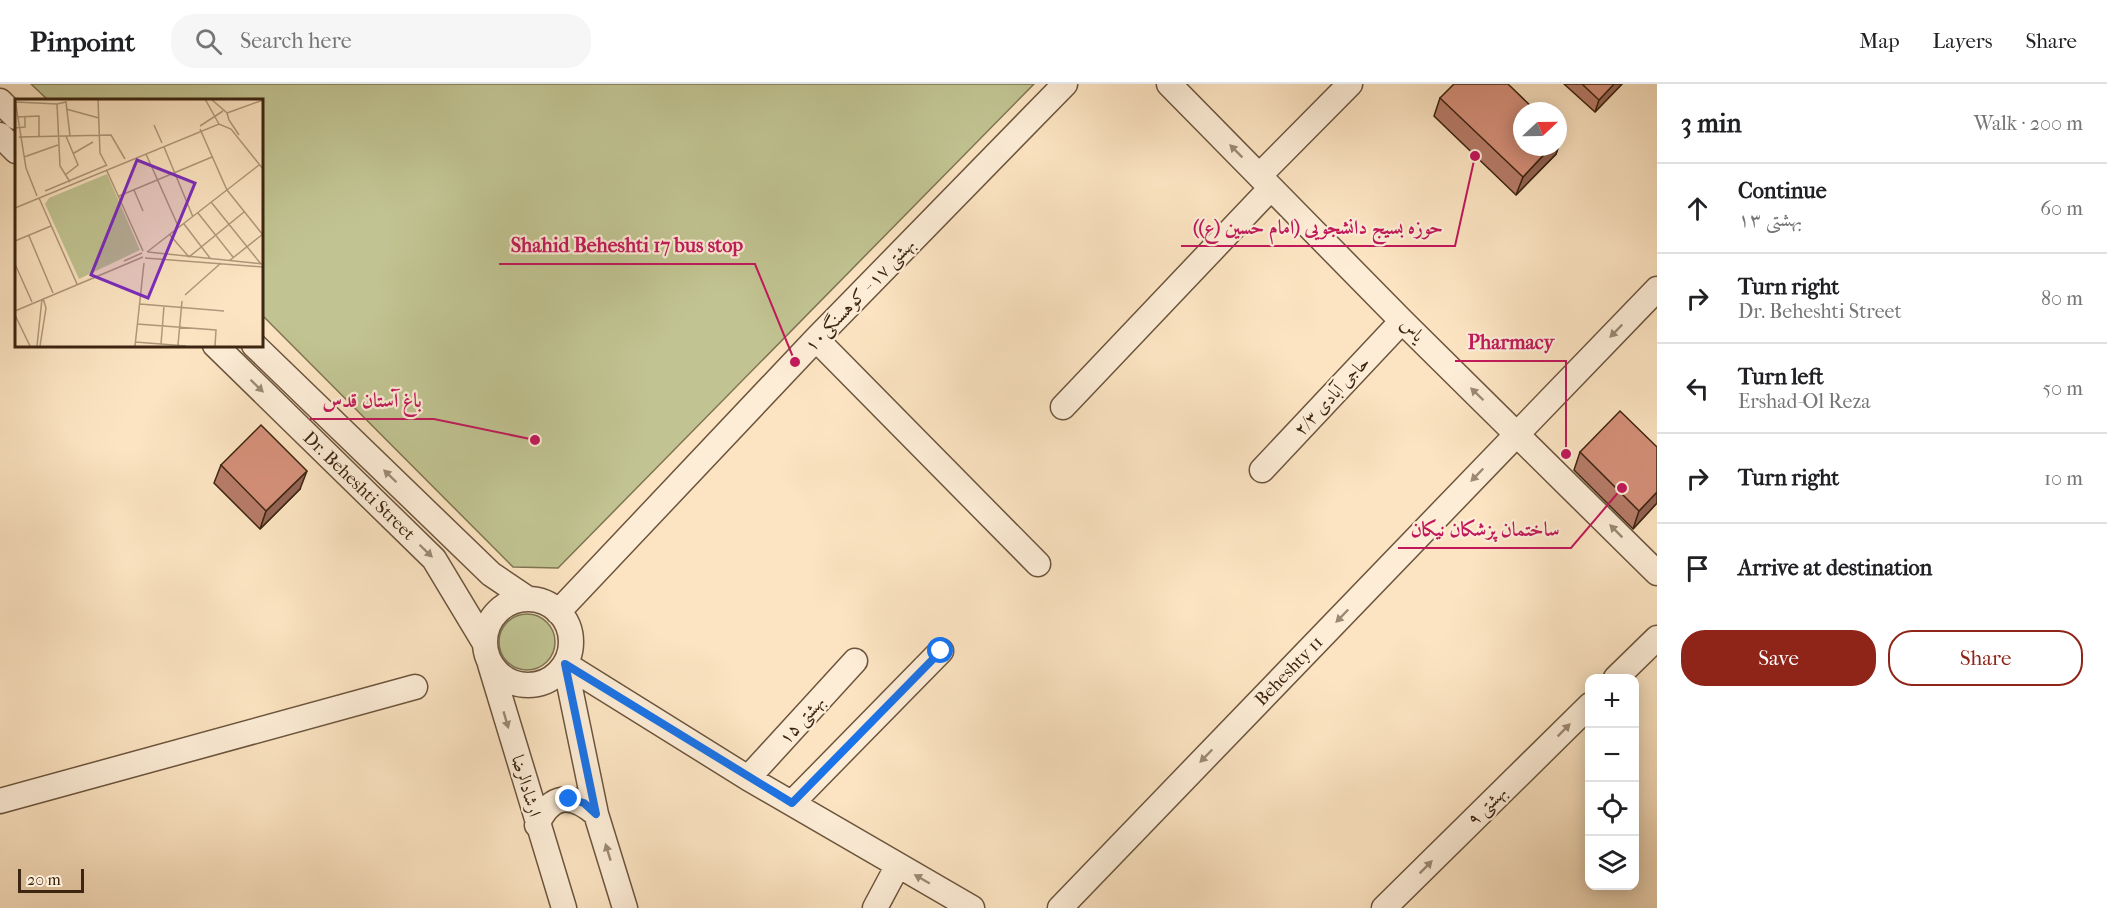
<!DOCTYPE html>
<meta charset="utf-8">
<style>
:root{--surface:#fff;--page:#f6f6f6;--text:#202124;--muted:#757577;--line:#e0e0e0;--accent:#8f2418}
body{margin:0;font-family:"IM FELL French Canon",Amiri,serif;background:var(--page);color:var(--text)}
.controls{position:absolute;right:18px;bottom:18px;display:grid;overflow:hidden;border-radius:12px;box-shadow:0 3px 15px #0003}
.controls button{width:54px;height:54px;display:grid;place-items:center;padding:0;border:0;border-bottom:2px solid var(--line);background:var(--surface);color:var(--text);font:30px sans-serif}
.compass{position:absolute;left:1513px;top:18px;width:54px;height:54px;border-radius:50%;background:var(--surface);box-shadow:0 3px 15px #0003;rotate:68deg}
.scale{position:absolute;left:18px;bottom:15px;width:66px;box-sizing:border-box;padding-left:6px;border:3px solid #3c2511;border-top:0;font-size:16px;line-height:21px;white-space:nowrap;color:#3c2511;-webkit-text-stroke:4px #fdedd7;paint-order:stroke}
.stop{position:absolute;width:18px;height:18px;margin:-14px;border:4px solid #1a73e8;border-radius:50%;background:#fff}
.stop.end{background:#1a73e8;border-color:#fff;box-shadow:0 2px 6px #0008}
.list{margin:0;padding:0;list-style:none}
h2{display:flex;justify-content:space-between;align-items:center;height:78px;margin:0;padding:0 24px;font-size:26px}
h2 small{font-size:20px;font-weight:400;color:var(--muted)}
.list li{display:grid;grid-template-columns:39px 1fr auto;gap:18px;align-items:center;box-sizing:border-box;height:90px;padding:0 24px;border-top:2px solid var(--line)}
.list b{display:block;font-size:22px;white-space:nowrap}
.list p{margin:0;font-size:20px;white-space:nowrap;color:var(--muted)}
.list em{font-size:20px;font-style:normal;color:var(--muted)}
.actions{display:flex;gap:12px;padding:18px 24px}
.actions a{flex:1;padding:14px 0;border:2px solid var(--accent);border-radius:24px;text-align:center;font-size:21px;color:var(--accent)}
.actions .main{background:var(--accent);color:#fff}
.icon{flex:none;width:33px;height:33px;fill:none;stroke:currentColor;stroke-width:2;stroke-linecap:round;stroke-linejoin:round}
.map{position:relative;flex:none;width:1657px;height:824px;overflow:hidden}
header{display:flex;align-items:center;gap:36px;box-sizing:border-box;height:84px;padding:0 30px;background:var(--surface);border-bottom:2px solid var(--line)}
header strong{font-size:28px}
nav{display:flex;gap:33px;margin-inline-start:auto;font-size:21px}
.search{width:420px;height:54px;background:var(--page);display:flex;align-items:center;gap:15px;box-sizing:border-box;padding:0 21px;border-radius:24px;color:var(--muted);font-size:22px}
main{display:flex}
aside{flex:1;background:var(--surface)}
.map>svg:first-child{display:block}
.green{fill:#c1c492;stroke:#7e7452;stroke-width:1.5}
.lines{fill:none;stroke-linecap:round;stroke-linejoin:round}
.minor-casing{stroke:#6c553d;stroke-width:27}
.minor{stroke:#fdedd7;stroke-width:24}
.wall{fill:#b77c69;stroke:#3c2511;stroke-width:1.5}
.shaded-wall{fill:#956555;stroke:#3c2511;stroke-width:1.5}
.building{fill:#d5907a;stroke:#3c2511;stroke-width:1.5}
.oneway{fill:#9c8974}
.route{stroke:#1a73e8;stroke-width:8}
.labels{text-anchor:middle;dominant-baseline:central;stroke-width:4.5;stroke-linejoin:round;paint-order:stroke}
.street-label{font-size:18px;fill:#3c2511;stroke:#fdedd7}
.inset-road{fill:none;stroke:#af987b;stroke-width:1.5}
.view{fill:#7b2cbf;fill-opacity:0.15;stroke:#7b2cbf;stroke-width:3}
.inset-edge{fill:none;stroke:#3c2511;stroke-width:3}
.leader{fill:none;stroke:#c2185b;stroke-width:2}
.callout-dot{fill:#c2185b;stroke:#fdedd7;stroke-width:2}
.callout-label{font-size:20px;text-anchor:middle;font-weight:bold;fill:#c2185b;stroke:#fdedd7;stroke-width:4.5;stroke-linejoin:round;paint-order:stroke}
</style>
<header>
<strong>Pinpoint</strong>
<div class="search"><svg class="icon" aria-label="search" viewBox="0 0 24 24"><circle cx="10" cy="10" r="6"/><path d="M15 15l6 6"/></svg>Search here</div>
<nav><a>Map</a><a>Layers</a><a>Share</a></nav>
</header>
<main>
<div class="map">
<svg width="1657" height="824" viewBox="0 0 1657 824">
<rect width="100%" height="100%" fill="#fce4c2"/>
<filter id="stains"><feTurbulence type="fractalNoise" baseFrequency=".00333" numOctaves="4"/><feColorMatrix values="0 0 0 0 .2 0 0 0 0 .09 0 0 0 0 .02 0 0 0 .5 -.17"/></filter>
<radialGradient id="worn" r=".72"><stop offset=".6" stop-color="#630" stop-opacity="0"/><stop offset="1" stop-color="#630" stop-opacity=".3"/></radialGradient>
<!-- green -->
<path class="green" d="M31,0h1003l-476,484 -45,-1 -252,-253v-214h-213z
M499 558a28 28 0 1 1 56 0a28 28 0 1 1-56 0Z"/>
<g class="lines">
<!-- minor casing -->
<g class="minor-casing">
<path id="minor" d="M1169,0l233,237 255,252
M0,17l16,16
M0,51l16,16
M1260,91l90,-91
M816,255l222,225
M215,261l219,214 50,83
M254,261l237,229 37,25
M1063,323l208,-219
M1262,386l140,-149
M485 558a43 43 0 1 1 86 0a43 43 0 1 1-86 0Z
M558,528l258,-273 249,-255
M490,580l74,244
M565,580l183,114 224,130
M565,580l31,150 29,94
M1616,594l41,-40
M748,694l107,-117
M0,717l415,-114
M792,719l149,-152
M537,741c14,-32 35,-32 59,-11
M875,824l23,-43
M1060,824l597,-619
M1384,824l206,-203"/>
</g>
<!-- minor -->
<use href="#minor" class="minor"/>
</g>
<!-- wall -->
<path class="wall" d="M1564,0h58l-27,28z
M1440,14l122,38 -6,18 -40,41 -82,-79z
M1657,363v56l-24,26 -59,-59 6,-18z
M221,381l79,24 -40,40 -46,-46z"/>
<!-- shaded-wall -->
<path class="shaded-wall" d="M1614,0h8l-27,28 4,-12z
M1562,52l-6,18 -40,41 7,-18 28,-30h7v-7z
M307,387l-7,18 -40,40 6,-18z
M1657,408v11l-24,26 6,-18z"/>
<!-- building -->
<path class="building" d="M1454,0h54l28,27h-14v36h29l-28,30 -83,-79z
M1582,0h32l-15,16z
M1558,48l4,4 -4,4z
M1620,327l37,36v45l-18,19 -59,-59z
M261,341l46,46 -41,40 -45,-46z"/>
<!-- one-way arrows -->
<defs><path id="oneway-solid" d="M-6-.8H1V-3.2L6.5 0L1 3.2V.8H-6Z" transform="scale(1.5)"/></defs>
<g class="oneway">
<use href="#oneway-solid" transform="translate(1236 67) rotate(-135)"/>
<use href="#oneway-solid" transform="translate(1616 247) rotate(134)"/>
<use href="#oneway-solid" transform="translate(257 302) rotate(44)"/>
<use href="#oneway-solid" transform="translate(1477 310) rotate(-136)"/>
<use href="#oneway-solid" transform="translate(1477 391) rotate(134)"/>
<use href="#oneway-solid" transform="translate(390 392) rotate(-136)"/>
<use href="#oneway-solid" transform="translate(1616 447) rotate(-135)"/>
<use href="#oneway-solid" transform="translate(426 467) rotate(44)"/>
<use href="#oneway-solid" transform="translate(1342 532) rotate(134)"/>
<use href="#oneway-solid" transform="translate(506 636) rotate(74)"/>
<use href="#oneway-solid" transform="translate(1564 646) rotate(-45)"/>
<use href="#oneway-solid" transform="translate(1206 672) rotate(134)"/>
<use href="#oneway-solid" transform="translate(608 768) rotate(-107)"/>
<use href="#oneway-solid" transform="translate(1426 783) rotate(-45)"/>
<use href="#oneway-solid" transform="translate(922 795) rotate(-150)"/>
</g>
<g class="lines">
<!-- route -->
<path class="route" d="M569,715l15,4 12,11 -31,-150 227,139 149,-152"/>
</g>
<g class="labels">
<!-- street labels -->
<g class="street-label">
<text transform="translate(860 211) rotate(-46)">بهشتی ۱۷ - کوهسنگی۱۰</text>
<text transform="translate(1412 246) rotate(45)">یاس</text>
<text transform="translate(1332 312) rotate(-47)">حاجی آبادی ۲/۳</text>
<text transform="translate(359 402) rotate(44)">Dr. Beheshti Street</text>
<text transform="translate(1289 587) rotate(-46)">Beheshty 11</text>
<text transform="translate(802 636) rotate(-48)">بهشتی ۱۵</text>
<text transform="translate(526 702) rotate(73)">ارشادالرضا</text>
<text transform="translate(1487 722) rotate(-45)">بهشتی ۹</text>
</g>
</g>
<!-- overview -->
<g transform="translate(15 15)">
<rect width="248" height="248" fill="#fce4c2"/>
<path d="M92,75l33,76 -61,29 -34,-75 4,-6z" fill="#c1c492"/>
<path class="inset-road" d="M0,0l11,69 11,28M83,0l2,54 7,13M190,0l14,25M196,0l16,14 2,7M0,3l42,2 3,62 10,16M42,5l9,-2 4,34M51,10l33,9M212,14l36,-13M2,18l22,-1v20M214,21l10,15M139,26l8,18M185,27l23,-15M0,29l10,-1v-10M185,30l27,61 36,45M4,38l92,-2 14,24M149,48l29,70M59,54l19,-11M131,55l33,74M9,58l34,-12M92,72l36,80M50,76l13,-10 -12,-29M119,91l9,21M30,92l62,-26M104,97l93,-39M24,99l38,86M196,103l50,62M0,109l204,-84 12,5 32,40M183,114l35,44M169,125l26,34M155,136l19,22 55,-45M14,137l24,57M0,142l36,-15M132,153l112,-87M133,153l115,12M130,159l118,9M109,162l18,-8M214,162l34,-27M0,165l17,38M170,196l36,-32M125,205l84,7M0,212l128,-54M0,216l15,31M122,225l79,6 -1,16M120,243l51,4M146,245l3,-38M163,246l4,-44M22,247l5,-47M25,247l6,-38 -3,-10M120,247l9,-83"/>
<path class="view" d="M122,61l58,23 -47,115 -57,-23z"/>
<rect width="248" height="248" class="inset-edge"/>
</g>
<!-- callouts -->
<path class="leader" d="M1475 72L1455 162H1181M795 278L755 180H499M1566 370L1566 277H1455M535 356L434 335H310M1622 404L1571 464H1398"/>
<g class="callout-dot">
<circle cx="1475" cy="72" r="6"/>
<circle cx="795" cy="278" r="6"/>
<circle cx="1566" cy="370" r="6"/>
<circle cx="535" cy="356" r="6"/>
<circle cx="1622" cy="404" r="6"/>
</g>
<g class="callout-label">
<text x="1318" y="150">حوزه بسیج دانشجویی (امام حسین (ع))</text>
<text x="627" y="168">Shahid Beheshti 17 bus stop</text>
<text x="1511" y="265">Pharmacy</text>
<text x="372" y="323">باغ آستان قدس</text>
<text x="1485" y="452">ساختمان پزشکان نیکان</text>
</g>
<rect width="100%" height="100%" filter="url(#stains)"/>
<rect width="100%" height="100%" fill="url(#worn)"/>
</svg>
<div class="controls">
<button>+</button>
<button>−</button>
<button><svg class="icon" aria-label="locate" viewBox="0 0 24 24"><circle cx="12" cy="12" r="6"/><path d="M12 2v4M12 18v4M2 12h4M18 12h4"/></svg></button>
<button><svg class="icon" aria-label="layers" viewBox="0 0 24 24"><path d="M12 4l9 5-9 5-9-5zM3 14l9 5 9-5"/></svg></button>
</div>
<svg class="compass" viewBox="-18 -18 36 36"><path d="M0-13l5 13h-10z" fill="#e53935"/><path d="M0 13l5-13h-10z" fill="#757577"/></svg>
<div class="scale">20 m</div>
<div class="stop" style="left:941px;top:567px"></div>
<div class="stop end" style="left:569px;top:715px"></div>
</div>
<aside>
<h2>3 min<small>Walk · 200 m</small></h2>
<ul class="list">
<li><svg class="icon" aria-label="ahead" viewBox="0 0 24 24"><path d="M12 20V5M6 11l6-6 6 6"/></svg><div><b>Continue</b><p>بهشتی ۱۳</p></div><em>60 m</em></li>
<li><svg class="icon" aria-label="right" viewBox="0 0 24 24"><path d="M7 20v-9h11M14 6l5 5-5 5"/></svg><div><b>Turn right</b><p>Dr. Beheshti Street</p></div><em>80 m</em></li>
<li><svg class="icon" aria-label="left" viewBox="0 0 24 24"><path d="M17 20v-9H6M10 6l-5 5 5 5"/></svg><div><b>Turn left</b><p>Ershad-Ol Reza</p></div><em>50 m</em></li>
<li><svg class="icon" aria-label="right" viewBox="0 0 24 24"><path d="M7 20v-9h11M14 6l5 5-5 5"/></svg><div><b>Turn right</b></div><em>10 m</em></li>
<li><svg class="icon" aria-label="arrive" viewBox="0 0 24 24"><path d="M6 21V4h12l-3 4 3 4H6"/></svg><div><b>Arrive at destination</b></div></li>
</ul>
<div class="actions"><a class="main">Save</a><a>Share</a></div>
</aside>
</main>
